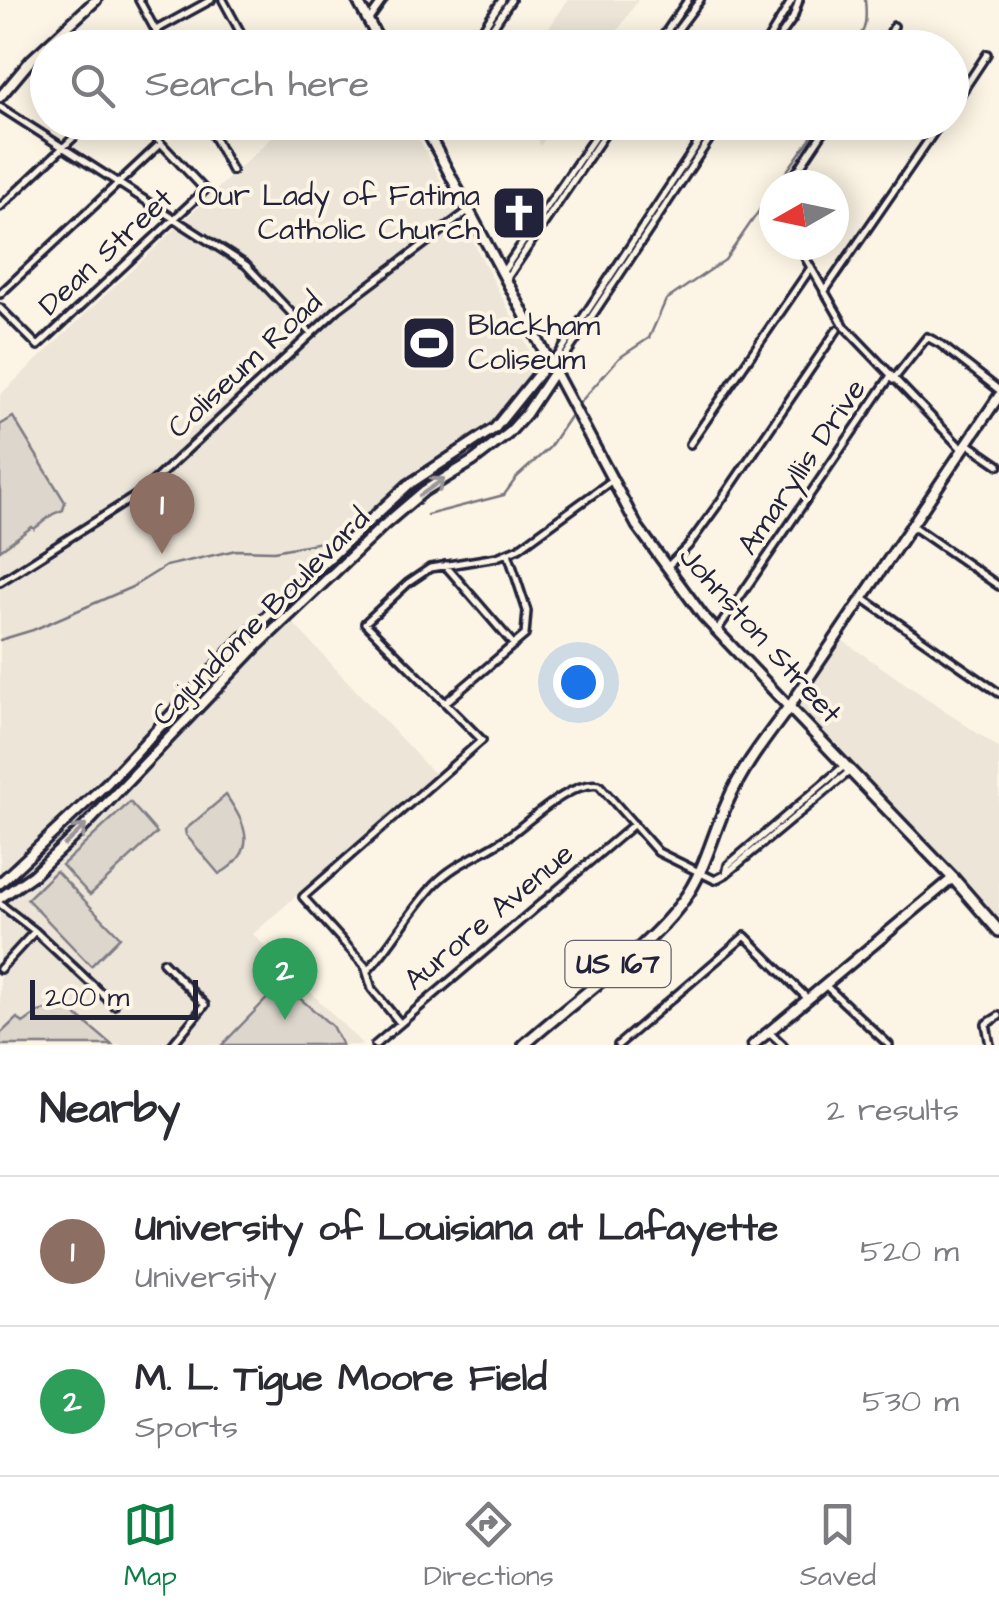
<!DOCTYPE html>
<style>
:root{--surface:#fff;--page:#f7f7f7;--text:#2b2b33;--muted:#7c7c81;--line:#e1e1e2;--accent:#0b8043}
body{margin:0;font-family:"Architects Daughter",sans-serif;background:var(--page);color:var(--text)}
.compass{position:absolute;left:759px;top:170px;width:90px;height:90px;border-radius:50%;background:var(--surface);box-shadow:0 5px 25px #0003;rotate:261deg}
.scale{position:absolute;left:30px;bottom:25px;width:168px;box-sizing:border-box;padding-left:10px;border:5px solid #22223b;border-top:0;font-size:28px;line-height:35px;white-space:nowrap;color:#22223b;-webkit-text-stroke:8px #fcf5e5;paint-order:stroke}
.you{position:absolute;left:578px;top:682px;width:35px;height:35px;margin:-25px;border:8px solid #fff;border-radius:50%;background:#1a73e8;box-shadow:0 0 0 15px #1a73e833}
.badge{display:grid;place-items:center;width:65px;height:65px;border-radius:50%;background:var(--accent);color:#fff;font-size:32px;font-weight:700}
.pin{position:absolute;translate:-50% -82px;filter:drop-shadow(0 2px 5px #0008)}
.pin::after{content:'';position:absolute;top:52px;width:35px;height:30px;background:inherit;clip-path:polygon(0 0,100% 0,50% 100%)}
.list{margin:0;padding:0;list-style:none}
h2{display:flex;justify-content:space-between;align-items:center;height:130px;margin:0;padding:0 40px;font-size:42px}
h2 small{font-size:32px;font-weight:400;color:var(--muted)}
.list li{display:grid;grid-template-columns:65px 1fr auto;gap:30px;align-items:center;box-sizing:border-box;height:150px;padding:0 40px;border-top:2px solid var(--line)}
.list b{display:block;font-size:38px;white-space:nowrap}
.list p{margin:0;font-size:32px;white-space:nowrap;color:var(--muted)}
.list em{font-size:32px;font-style:normal;color:var(--muted)}
.icon{flex:none;width:55px;height:55px;fill:none;stroke:currentColor;stroke-width:2;stroke-linecap:round;stroke-linejoin:round}
.map{position:relative;flex:none;width:999px;height:1045px;overflow:hidden}
.search{position:absolute;background:var(--surface);box-shadow:0 5px 25px #0003;left:30px;right:30px;top:30px;height:110px;display:flex;align-items:center;gap:25px;box-sizing:border-box;padding:0 35px;border-radius:55px;color:var(--muted);font-size:38px}
.sheet{height:430px;background:var(--surface)}
nav{display:flex;justify-content:space-around;align-items:center;box-sizing:border-box;height:140px;border-top:2px solid var(--line);background:var(--surface);font-size:28px;color:var(--muted)}
nav a{display:grid;justify-items:center;gap:5px}
nav .on{color:var(--accent)}
.map>svg:first-child{display:block}
.built{fill:#ece5d8}
.green{fill:#dcd6cc;stroke:#7f7c84;stroke-width:2.5}
.lines{fill:none;stroke-linecap:round;stroke-linejoin:round}
.stream{stroke:#78757e;stroke-width:2.5}
.minor-casing{stroke:#22223b;stroke-width:12}
.tertiary-casing{stroke:#22223b;stroke-width:15}
.secondary-casing{stroke:#22223b;stroke-width:15}
.primary-casing{stroke:#22223b;stroke-width:16}
.minor{stroke:#fcf5e5;stroke-width:5}
.tertiary{stroke:#fcf5e5;stroke-width:8}
.secondary{stroke:#fcf5e5;stroke-width:8}
.primary{stroke:#fcf5e5;stroke-width:9}
.oneway{stroke:#9a9698}
.labels{text-anchor:middle;dominant-baseline:central;stroke-width:8;stroke-linejoin:round;paint-order:stroke}
.shield{fill:#fcf5e5;stroke:#63616e;stroke-width:2.5}
.shield-label{font-size:28px;font-weight:bold;fill:#22223b}
.poi-label{font-size:30px;fill:#22223b;stroke:#fcf5e5;text-anchor:end}
.street-label{font-size:30px;fill:#22223b;stroke:#fcf5e5}
</style>
<div class="map">
<svg width="999" height="1045" viewBox="0 0 999 1045">
<rect width="100%" height="100%" fill="#fcf5e5"/>
<filter id="ink" filterUnits="userSpaceOnUse"><feTurbulence type="fractalNoise" baseFrequency=".01" numOctaves="2"/><feDisplacementMap in="SourceGraphic" scale="20" xChannelSelector="R" yChannelSelector="G"/><feConvolveMatrix kernelMatrix="1 2 1 2 8 2 1 2 1" color-interpolation-filters="sRGB"/></filter>
<g filter="url(#ink)">
<!-- built -->
<path class="built" d="M568,0h70l-31,47h-71z
M287,123h124l126,241 -24,36 -21,22 -26,21 -44,22 -148,133 19,25 141,151 -181,160 110,111h-363v-650z
M509,123h48l-17,23 -2,-9h-5z
M836,636l163,112v172l-53,-61 -154,-158z"/>
<!-- green -->
<path class="green" d="M13,417l52,85 -2,8 -10,4 -19,15 -2,-2 -32,23v-125z
M226,795c20,30 34,56 -7,79l-33,-39 -1,-5z
M130,802l27,31 -67,62 -28,-30z
M56,871l64,66 -29,29 -64,-67z
M282,983l50,43 10,19h-120z
M59,1006l15,7 38,32h-112v-11l17,-16 6,5 16,-11z"/>
<g class="lines">
<!-- stream -->
<path class="stream" d="M836,48c29,-9 32,-19 29,-48
M777,185l45,-63
M577,406l42,-48 30,-20 17,-38 59,-40 49,-71
M427,515l77,-20 13,-18 32,-29 24,-36
M0,640l33,-10 99,-43 34,-21 70,-16 38,1 47,-9"/>
<!-- minor casing -->
<g class="minor-casing">
<path id="minor" d="M139,0l26,48
M223,0l26,48
M368,21l15,-21
M156,30l55,-30
M58,35l12,13
M470,48l32,-48
M479,48l32,-48
M655,48l33,-48
M664,48l36,-48
M763,48l29,-48
M772,48l21,-30 6,-18
M883,48l11,-22
M0,107l246,158 65,69
M952,107l35,-53
M206,122l26,49
M209,129l13,-7
M788,185l42,-63
M0,207l90,-85
M798,245l47,82 117,122
M502,273l103,-151
M507,278l106,-156
M824,292l117,-170
M0,294l161,-151
M0,308l38,38 167,-156 -64,-68
M551,366l161,-244
M556,370l165,-248
M893,380l34,-43 13,7 59,46
M967,443l32,22
M690,444l120,-175
M911,525l88,61
M445,565l69,80
M667,567l21,-21 34,-47 115,-169
M0,582l143,-91 195,-182 130,-98
M864,599l135,94
M718,629l172,-252
M445,703l80,-68 2,-24 -19,-58
M726,874l124,-103
M0,904l35,27 79,74
M163,962l42,43 -33,40
M0,969l35,-38
M368,970c25,-26 42,-60 67,-86 20,-21 48,-30 71,-46 23,-16 65,-58 93,-53l59,67 57,28 11,-6 2,-9 116,-99
M825,985l64,60
M400,1023l-28,-34 -7,-23 -62,-69 179,-157 -117,-117 43,-40 22,-15 67,-11 22,-9 92,-67
M769,1032l14,13
M375,1045l259,-221
M618,1045l127,-109 63,63
M990,1045l-4,-21 13,-8"/>
</g>
<!-- tertiary casing -->
<g class="tertiary-casing">
<path id="tertiary" d="M0,97l31,-37 65,-60
M0,883l107,-100 136,-145 165,-153 87,-57 54,-67
M0,898l33,-23 51,-48 172,-180 127,-121 41,-35 49,-30 35,-27 18,-20 28,-42"/>
</g>
<!-- secondary casing -->
<g class="secondary-casing">
<path id="secondary" d="M357,0l26,48
M422,122l215,404 66,90 86,91 210,-311
M753,1045l200,-167"/>
</g>
<!-- primary casing -->
<g class="primary-casing">
<path id="primary" d="M524,1045c48,-44 122,-93 159,-144 22,-30 29,-65 44,-98 15,-35 39,-65 62,-96l164,171 46,53"/>
</g>
<!-- minor -->
<use href="#minor" class="minor"/>
<!-- tertiary -->
<use href="#tertiary" class="tertiary"/>
<!-- secondary -->
<use href="#secondary" class="secondary"/>
<!-- primary -->
<use href="#primary" class="primary"/>
</g>
<!-- one-way arrows -->
<defs><path id="oneway-shaft" d="M-6 0H5M1.5-3L5.5 0L1.5 3" fill="none" stroke-width="1.6" stroke-linecap="round" stroke-linejoin="round" transform="scale(2.5)"/></defs>
<g class="oneway">
<use href="#oneway-shaft" transform="translate(432 487) rotate(-35)"/>
<use href="#oneway-shaft" transform="translate(75 835) rotate(-43)"/>
</g>
</g>
<!-- icons -->
<defs>
<g id="church-square" transform="scale(2.875)"><rect x="-9" y="-9" width="18" height="18" rx="4" fill="#22223b" stroke="#fcf5e5"/><path d="M-1.2-6h2.4v3.5h3.3v2.4h-3.3V6h-2.4V-.1h-3.3v-2.4h3.3Z" fill="#fff"/></g>
<g id="stadium-square" transform="scale(2.875)"><rect x="-9" y="-9" width="18" height="18" rx="4" fill="#22223b" stroke="#fcf5e5"/><path d="M0-5a6.5 5 0 1 0 0 10a6.5 5 0 1 0 0-10ZM-3.5-1.8h7v3.6h-7Z" fill="#fff"/></g>
</defs>
<g fill-rule="evenodd">
<use href="#church-square" x="519" y="213"/>
<use href="#stadium-square" x="429" y="343"/>
</g>
<g class="labels">
<!-- shield labels -->
<rect class="shield" x="565.5" y="941" width="105" height="46" rx="8"/>
<g class="shield-label">
<text x="618" y="964">US 167</text>
</g>
<!-- poi labels -->
<g class="poi-label">
<text x="480" y="196">Our Lady of Fatima<tspan x="480" dy="34">Catholic Church</tspan></text>
<text x="468" y="326" text-anchor="start">Blackham<tspan x="468" dy="34">Coliseum</tspan></text>
</g>
<!-- street labels -->
<g class="street-label">
<text transform="translate(106 252) rotate(-43)">Dean Street</text>
<text transform="translate(245 365) rotate(-43)">Coliseum Road</text>
<text transform="translate(802 467) rotate(-56)">Amaryllis Drive</text>
<text transform="translate(261 617) rotate(-45)">Cajundome Boulevard</text>
<text transform="translate(760 635) rotate(48)">Johnston Street</text>
<text transform="translate(489 917) rotate(-40)">Aurore Avenue</text>
</g>
</g>
</svg>
<svg class="compass" viewBox="-18 -18 36 36"><path d="M0-13l5 13h-10z" fill="#e53935"/><path d="M0 13l5-13h-10z" fill="#7c7c81"/></svg>
<div class="scale">200 m</div>
<div class="you"></div>
<div class="pin badge" style="left:162px;top:554px;background:#8d6e63">1</div>
<div class="pin badge" style="left:285px;top:1020px;background:#2e9e5b">2</div>
<div class="search"><svg class="icon" aria-label="search" viewBox="0 0 24 24"><circle cx="10" cy="10" r="6"/><path d="M15 15l6 6"/></svg>Search here</div>
</div>
<section class="sheet">
<h2>Nearby<small>2 results</small></h2>
<ul class="list">
<li><span class="badge" style="background:#8d6e63">1</span><div><b>University of Louisiana at Lafayette</b><p>University</p></div><em>520 m</em></li>
<li><span class="badge" style="background:#2e9e5b">2</span><div><b>M. L. Tigue Moore Field</b><p>Sports</p></div><em>530 m</em></li>
</ul>
</section>
<nav>
<a class="on"><svg class="icon" aria-label="map" viewBox="0 0 24 24"><path d="M3 6l6-2 6 2 6-2v14l-6 2-6-2-6 2zM9 4v14M15 6v14"/></svg>Map</a>
<a><svg class="icon" aria-label="directions" viewBox="0 0 24 24"><path d="M12 3l9 9-9 9-9-9zM9 14v-3h6M13 9l2 2-2 2"/></svg>Directions</a>
<a><svg class="icon" aria-label="saved" viewBox="0 0 24 24"><path d="M7 4h10v16l-5-4-5 4z"/></svg>Saved</a>
</nav>
